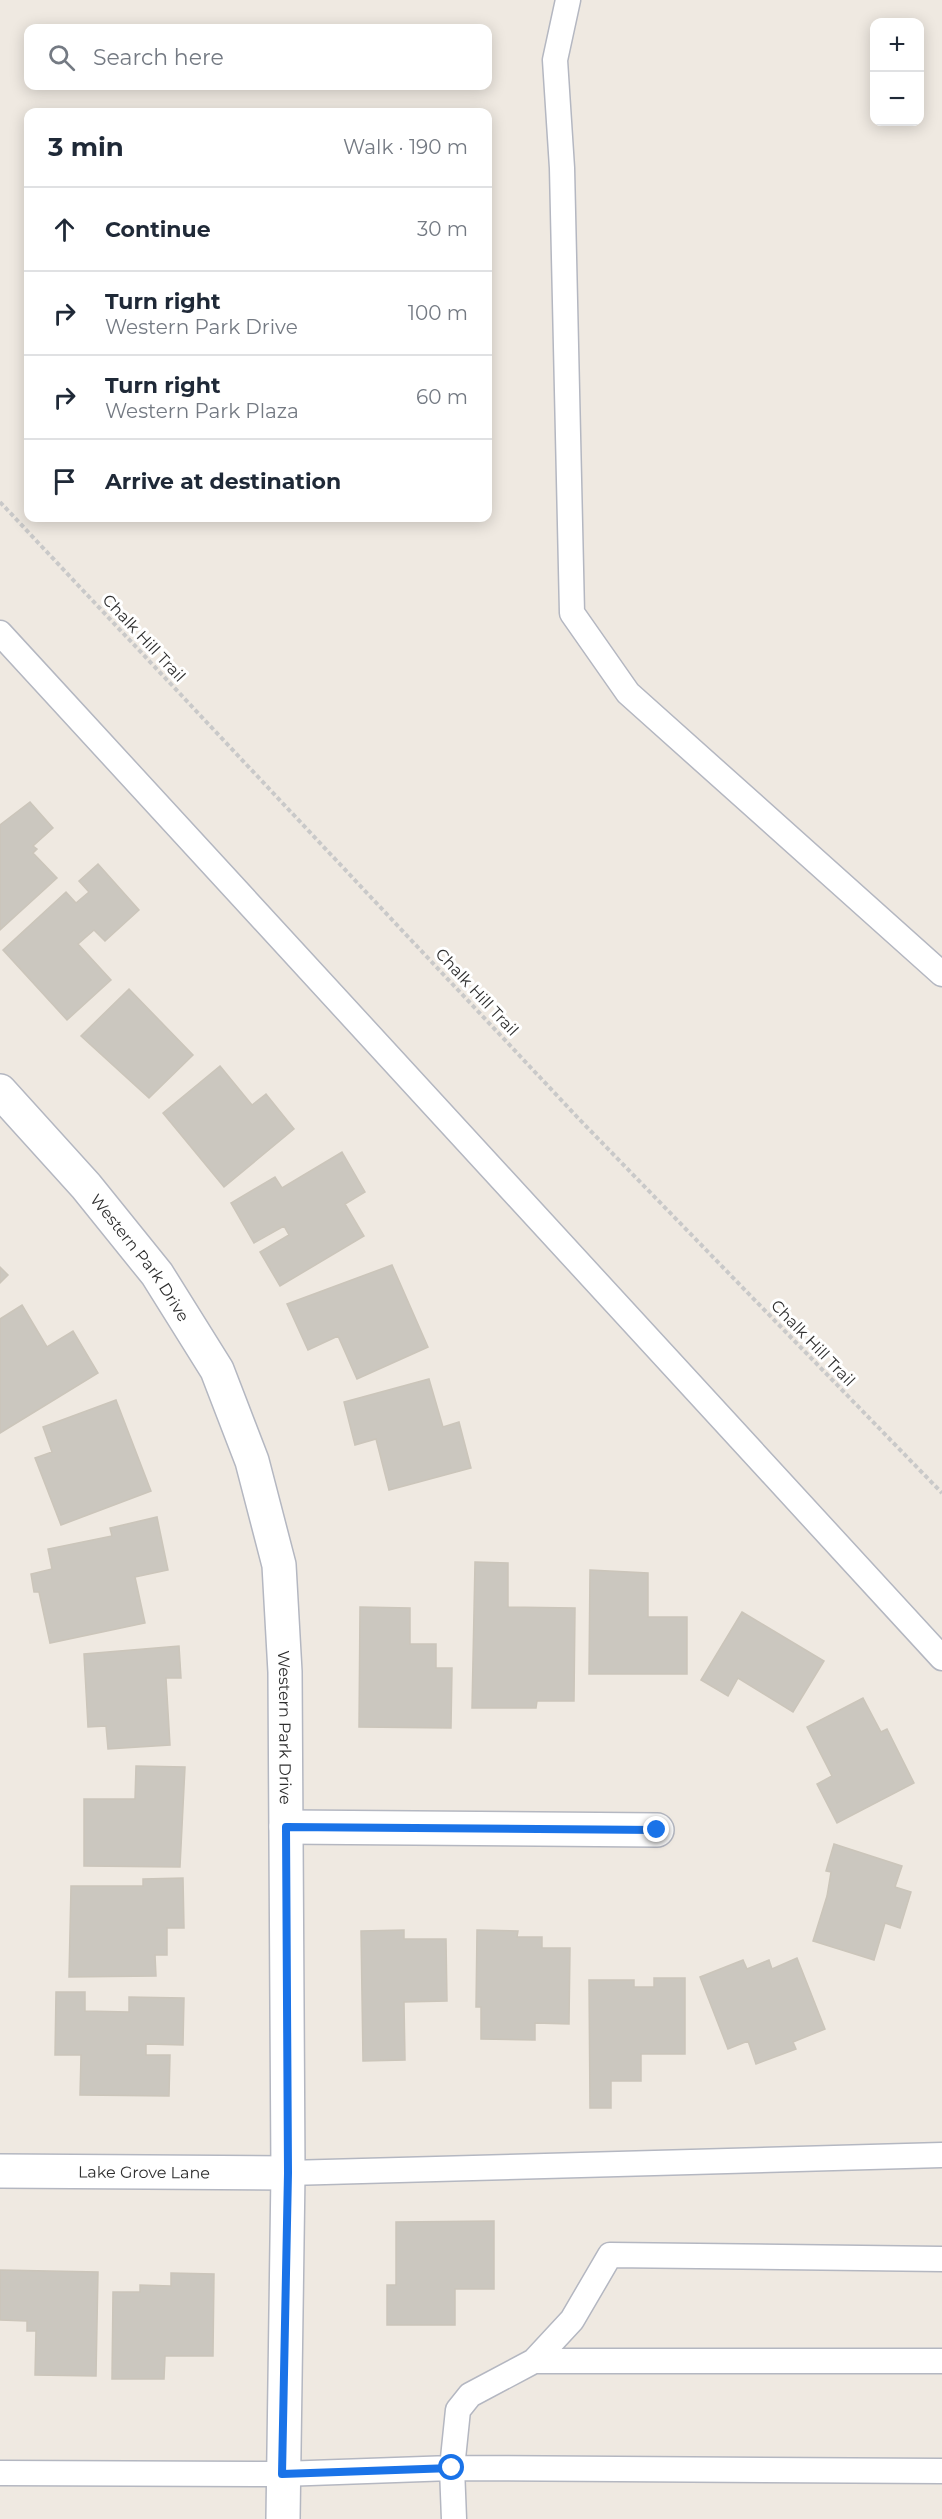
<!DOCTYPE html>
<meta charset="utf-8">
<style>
:root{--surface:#fff;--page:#f6f6f7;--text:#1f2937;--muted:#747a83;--line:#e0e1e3}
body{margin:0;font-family:Montserrat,sans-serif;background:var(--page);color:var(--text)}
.controls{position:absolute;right:18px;top:18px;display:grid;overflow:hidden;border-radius:12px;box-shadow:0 3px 15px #0003}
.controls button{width:54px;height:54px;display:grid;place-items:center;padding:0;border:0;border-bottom:2px solid var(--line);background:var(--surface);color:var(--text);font:30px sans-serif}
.stop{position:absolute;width:18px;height:18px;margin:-14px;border:4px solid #1a73e8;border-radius:50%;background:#fff}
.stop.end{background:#1a73e8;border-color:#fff;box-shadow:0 2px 6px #0008}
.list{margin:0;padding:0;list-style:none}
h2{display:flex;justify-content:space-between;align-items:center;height:78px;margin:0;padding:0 24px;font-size:26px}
h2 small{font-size:20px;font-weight:400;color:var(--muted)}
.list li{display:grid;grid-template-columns:39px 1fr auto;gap:18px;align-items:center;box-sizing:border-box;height:84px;padding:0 24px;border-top:2px solid var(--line)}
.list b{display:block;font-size:22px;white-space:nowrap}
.list p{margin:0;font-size:20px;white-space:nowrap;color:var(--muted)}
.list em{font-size:20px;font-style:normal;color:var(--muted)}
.icon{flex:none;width:33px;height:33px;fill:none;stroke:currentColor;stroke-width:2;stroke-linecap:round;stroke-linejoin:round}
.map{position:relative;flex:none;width:942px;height:2519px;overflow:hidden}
.search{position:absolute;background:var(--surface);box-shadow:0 3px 15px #0003;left:24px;top:24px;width:468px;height:66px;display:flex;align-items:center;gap:15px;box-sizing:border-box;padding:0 21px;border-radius:12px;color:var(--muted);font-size:22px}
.panel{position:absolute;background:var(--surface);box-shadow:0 3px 15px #0003;left:24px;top:108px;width:468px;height:414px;border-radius:12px}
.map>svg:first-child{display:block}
.building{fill:#cbc7bf;stroke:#cbc5ba;stroke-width:1.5}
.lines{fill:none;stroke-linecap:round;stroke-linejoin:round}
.service-casing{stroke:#b4b7c1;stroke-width:27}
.minor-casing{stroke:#b4b7c1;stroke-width:36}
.path{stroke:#c9c9c9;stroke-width:4;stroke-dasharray:4.5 3;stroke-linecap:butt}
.service{stroke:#fff;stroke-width:24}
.minor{stroke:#fff;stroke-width:33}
.route{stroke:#1a73e8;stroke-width:8}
.labels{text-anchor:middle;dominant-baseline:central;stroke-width:6;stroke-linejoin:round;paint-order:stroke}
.street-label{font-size:16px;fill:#2e2e2e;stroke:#fff}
</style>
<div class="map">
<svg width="942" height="2519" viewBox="0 0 942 2519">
<rect width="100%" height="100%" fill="#efe9e1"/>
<!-- building -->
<path class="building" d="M30,802l23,26 -20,18 4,3 -4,4 24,25 -57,52v-105z
M98,864l41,46 -34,31 -11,-11 -16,14 33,36 -44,40 -64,-70 63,-58 10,11 13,-11 -10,-11z
M129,989l64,66 -44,43 -68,-62z
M220,1066l32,39 14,-11 28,35 -70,58 -61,-74z
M342,1152l23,40 -20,12 19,32 -84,50 -20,-34 29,-17 -5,-9 -30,17 -23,-40 44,-26 7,11z
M392,1265l36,82 -71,32 -19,-43 -30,14 -21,-46z
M0,1267l8,8 -8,8z
M22,1305l25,42 26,-16 25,42 -98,60v-114z
M429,1379l14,48 16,-5 12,46 -82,22 -13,-51 -21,6 -11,-43z
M116,1400l35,91 -90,34 -26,-67 17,-6 -9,-25z
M157,1517l11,53 -33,7 10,46 -95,20 -11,-51h-5l-3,-18 21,-5 -4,-20 64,-13 -2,-8z
M475,1562l33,1v44l67,1 -1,93h-37l-1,7h-64z
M590,1570l58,3v44h39v57h-98z
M360,1607l50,1v36h26v24h16l-1,60 -92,-1z
M742,1612l82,49 -31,51 -55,-34 -10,18 -27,-16z
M179,1646l2,32h-15l4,67 -62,4 -2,-23 -18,1 -4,-73z
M863,1698l18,34 6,-3 27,54 -77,40 -20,-39 15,-8 -25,-49z
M136,1766l49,1 -5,100 -96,-1v-67h51z
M834,1844l68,22 -7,21 16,5 -11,36 -15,-5 -11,37 -61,-19 14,-45 4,-24 -5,-1z
M183,1878l1,50h-17v27h-12l1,21 -87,1 2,-91h72v-7z
M404,1930v9h42l1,62 -43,1 1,58 -42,1 -2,-130z
M477,1930l41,1 -1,6h25v11h28l-1,76 -34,-1v17l-54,-1v-32h-5z
M797,1958l28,71 -32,13 3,7 -40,15 -8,-23 -20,8 -28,-72 43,-17 4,9 22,-9 3,9z
M654,1978h31v76h-44v27h-30v27h-21l-1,-128h45v7h20z
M56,1992h29v19l44,1v-15l55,1 -1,47 -37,-1v11h24l-1,41 -89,-1 1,-40h-26z
M494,2221v68h-39v36h-68v-40h9v-63z
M0,2270l98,2 -2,104 -61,-1 1,-44h-9v-10l-27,-1z
M171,2273l43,1 -1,82h-48l-1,23h-52l1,-87h27v-7l31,1z"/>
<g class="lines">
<!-- service casing -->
<g class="service-casing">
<path id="service" d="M568,0l-13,60 7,108 10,445 56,80 314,281
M0,633l942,1025
M288,2173l654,-18
M534,2361h408
M0,2473l282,1 170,-6 490,3
M454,2519l-2,-51 6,-58 12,-15 64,-34 38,-41 38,-65 332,4"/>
</g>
<!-- minor casing -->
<g class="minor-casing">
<g id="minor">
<path id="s1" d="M0,1091l86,95 71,88 60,96 35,91 27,104 6,107 3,501 -5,346"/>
<path d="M286,1827l371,3"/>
<path id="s2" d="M0,2171l288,2"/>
</g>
</g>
<!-- path -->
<path class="path" d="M0,502l580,618 362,373"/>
<!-- service -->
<use href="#service" class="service"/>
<!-- minor -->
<use href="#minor" class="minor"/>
</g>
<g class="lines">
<!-- route -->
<path class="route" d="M452,2468l-170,6 6,-301 -2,-346 371,3"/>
</g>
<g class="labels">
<!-- street labels -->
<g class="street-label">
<text transform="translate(144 638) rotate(47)">Chalk Hill Trail</text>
<text transform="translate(477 992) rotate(47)">Chalk Hill Trail</text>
<text stroke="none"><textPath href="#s1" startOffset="218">Western Park Drive</textPath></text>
<text transform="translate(813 1343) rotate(46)">Chalk Hill Trail</text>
<text stroke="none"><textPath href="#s1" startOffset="722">Western Park Drive</textPath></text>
<text stroke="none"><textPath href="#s2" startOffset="144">Lake Grove Lane</textPath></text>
</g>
</g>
</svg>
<div class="controls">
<button>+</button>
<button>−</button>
</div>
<div class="stop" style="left:452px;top:2468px"></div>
<div class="stop end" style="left:657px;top:1830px"></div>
<div class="search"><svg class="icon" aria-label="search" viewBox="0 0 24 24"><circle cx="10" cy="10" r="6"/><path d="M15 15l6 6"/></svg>Search here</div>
<section class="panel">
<h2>3 min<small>Walk · 190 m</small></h2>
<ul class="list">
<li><svg class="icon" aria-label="ahead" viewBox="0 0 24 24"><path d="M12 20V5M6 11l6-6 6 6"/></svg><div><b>Continue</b></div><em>30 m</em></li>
<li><svg class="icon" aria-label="right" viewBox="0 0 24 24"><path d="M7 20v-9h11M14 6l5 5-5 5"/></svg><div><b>Turn right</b><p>Western Park Drive</p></div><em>100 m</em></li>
<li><svg class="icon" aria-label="right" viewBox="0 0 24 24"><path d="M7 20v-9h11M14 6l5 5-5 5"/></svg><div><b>Turn right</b><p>Western Park Plaza</p></div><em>60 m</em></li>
<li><svg class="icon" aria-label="arrive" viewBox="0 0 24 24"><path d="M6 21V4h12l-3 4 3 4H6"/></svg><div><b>Arrive at destination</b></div></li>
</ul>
</section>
</div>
